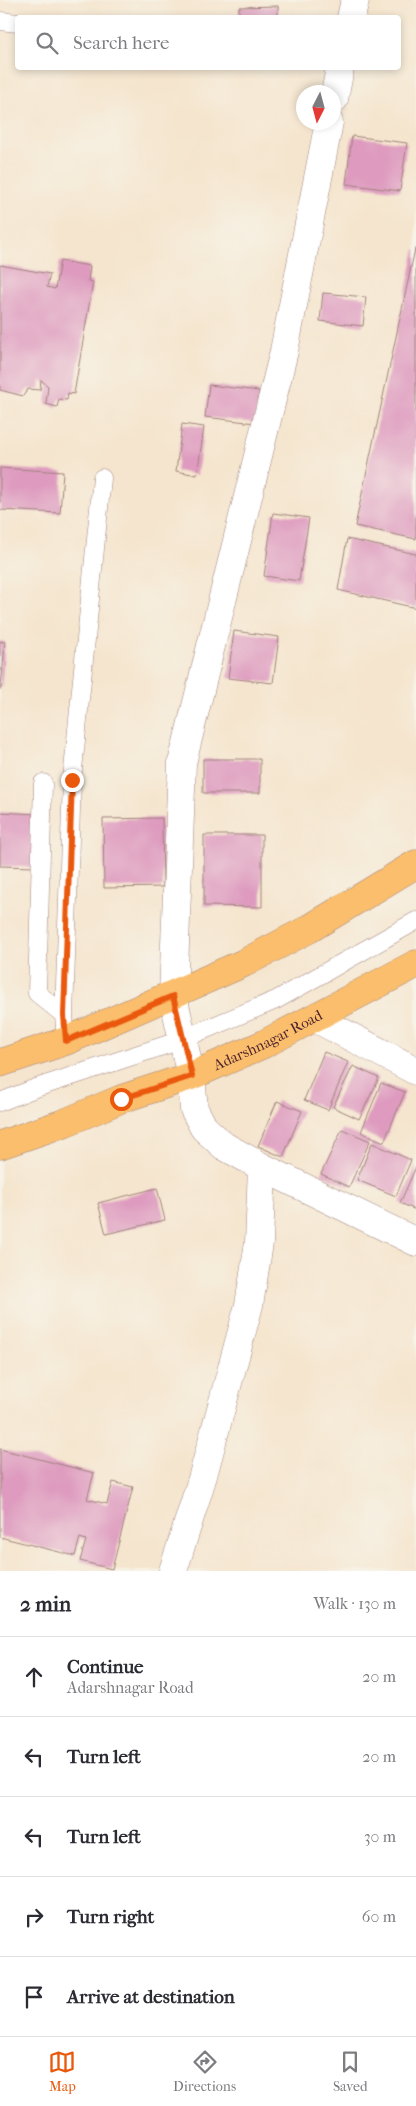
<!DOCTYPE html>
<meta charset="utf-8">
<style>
:root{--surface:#fff;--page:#f7f7f7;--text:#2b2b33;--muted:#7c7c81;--line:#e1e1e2;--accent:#ea580c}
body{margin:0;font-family:"IM FELL French Canon",serif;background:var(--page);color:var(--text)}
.compass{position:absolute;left:296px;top:85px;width:45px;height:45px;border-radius:50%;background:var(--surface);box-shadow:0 2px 8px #0003;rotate:186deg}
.stop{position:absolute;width:15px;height:15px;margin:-11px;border:4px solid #ea580c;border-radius:50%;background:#fff}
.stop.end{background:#ea580c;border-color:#fff;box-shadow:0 1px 5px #0008}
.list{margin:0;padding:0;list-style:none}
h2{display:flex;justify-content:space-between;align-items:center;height:65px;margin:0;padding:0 20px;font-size:21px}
h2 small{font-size:16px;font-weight:400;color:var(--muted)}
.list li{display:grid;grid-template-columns:32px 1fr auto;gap:15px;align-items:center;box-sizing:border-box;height:80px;padding:0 20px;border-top:1px solid var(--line)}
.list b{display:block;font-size:19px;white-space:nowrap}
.list p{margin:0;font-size:16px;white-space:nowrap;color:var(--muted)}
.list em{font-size:16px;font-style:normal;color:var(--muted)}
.icon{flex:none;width:28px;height:28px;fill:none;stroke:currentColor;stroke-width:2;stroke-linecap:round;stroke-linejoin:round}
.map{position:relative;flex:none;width:416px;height:1571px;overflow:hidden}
.search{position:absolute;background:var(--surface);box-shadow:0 2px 8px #0003;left:15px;right:15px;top:15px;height:55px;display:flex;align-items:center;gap:12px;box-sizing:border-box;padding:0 18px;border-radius:5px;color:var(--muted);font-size:19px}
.sheet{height:465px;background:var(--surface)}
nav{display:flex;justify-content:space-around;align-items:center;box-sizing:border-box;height:70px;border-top:1px solid var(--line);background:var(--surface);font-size:14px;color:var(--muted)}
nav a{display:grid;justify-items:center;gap:2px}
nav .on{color:var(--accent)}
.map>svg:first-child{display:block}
.building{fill:#de9bbf}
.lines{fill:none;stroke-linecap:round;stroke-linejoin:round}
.service-casing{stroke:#a0827c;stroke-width:19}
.minor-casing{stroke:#a0827c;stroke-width:29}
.primary-casing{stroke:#a0827c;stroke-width:29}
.service{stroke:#fff;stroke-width:18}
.minor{stroke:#fff;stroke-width:28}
.primary{stroke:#fabe6d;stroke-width:28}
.route{stroke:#ea580c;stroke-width:6}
.labels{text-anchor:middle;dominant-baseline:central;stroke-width:4.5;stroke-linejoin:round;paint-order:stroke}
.street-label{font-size:15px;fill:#4a1f2b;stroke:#f7f3e8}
</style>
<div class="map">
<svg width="416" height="1571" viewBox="0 0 416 1571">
<rect width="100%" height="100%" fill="#f7f3e8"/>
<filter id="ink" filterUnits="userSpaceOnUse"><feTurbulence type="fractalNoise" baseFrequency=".02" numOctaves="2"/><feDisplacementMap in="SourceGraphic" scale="10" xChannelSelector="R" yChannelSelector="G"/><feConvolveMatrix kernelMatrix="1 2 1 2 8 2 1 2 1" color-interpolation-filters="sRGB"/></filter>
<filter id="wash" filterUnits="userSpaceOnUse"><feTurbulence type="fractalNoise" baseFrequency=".0096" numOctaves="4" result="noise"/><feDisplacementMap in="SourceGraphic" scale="20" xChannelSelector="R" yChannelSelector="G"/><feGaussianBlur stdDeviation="1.12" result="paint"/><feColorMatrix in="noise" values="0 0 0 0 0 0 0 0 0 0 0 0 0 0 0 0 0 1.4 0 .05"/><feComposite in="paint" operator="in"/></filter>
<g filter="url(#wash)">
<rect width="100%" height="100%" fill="#f5e5ce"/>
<g id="blocks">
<!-- building -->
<path class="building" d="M278,6v12h-39v-11z
M352,136l55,7 -7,48 -54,-7z
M415,249h1v290l-61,-13z
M60,261l30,5 -2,15 5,1 -19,112 -6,-1 -1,7 -8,-1 -2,8 -11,-3 2,-18 -7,-6 -1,10 -12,-1 -5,7 -23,-6v-125l50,9 -3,13 8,2z
M323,293l43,4 -3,29 -43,-5z
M209,385l50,6 -4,32 -50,-6z
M182,424l22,3 -7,48 -21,-4z
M0,468l63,4 -3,41 -60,-3z
M273,513l36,5 -10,63 -35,-5z
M347,539l69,15v54l-78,-18z
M234,631l45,6 -6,46 -45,-5z
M0,641l5,1 -4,47h-1z
M203,759h57v34h-57z
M0,812l37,2 -3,53 -34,-1z
M162,818l1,69 -59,1 -1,-69z
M204,835h58v72l-58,-1z
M324,1052l24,10 -20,48 -24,-10z
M353,1066l26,12 -20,41 -26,-12z
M381,1083l24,9 -21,50 -23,-10z
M277,1101l25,10 -19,46 -25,-11z
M342,1129l28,12 -21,46 -28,-13z
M372,1143l39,17 -15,36 -39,-16z
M416,1167v43l-16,-7z
M157,1188l8,32 -59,14 -8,-31z
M0,1449l94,24 -7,26 20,5 6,-22 20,5 -21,82 -32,-8 6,-21 -6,-2 -5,18 -75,-19z"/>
</g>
</g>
<g filter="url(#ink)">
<use href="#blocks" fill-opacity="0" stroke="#a0827c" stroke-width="1"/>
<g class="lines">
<!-- service casing -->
<g class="service-casing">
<path id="service" d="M0,21l18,2
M43,783l-6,210 27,22
M66,1041l-2,-26 8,-235 30,-302
M0,1102l33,-13 142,-47 101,-42 140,-79"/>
</g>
<!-- minor casing -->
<g class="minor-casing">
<path id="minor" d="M351,18l4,-18
M334,99l6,-31
M329,122l-45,229 -102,412 -9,233 18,80 3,33 10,19 20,18 38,21 154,75
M315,1018l101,53
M173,1571l29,-92 47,-174 10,-62 3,-76"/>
</g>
<!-- primary casing -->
<g class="primary-casing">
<g id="primary">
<path d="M0,1063l66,-22 178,-78 65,-34 107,-65"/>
<path id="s1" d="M0,1145l64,-22 57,-24 70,-23 73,-32 152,-80"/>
</g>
</g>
<!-- service -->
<use href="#service" class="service"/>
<!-- minor -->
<use href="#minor" class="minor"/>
<!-- primary -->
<use href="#primary" class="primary"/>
</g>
</g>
<g class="lines" filter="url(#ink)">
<!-- route -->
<path class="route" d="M72,780l-8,235 2,26 107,-45 19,80 -71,23"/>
</g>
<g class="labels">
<!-- street labels -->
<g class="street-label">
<text stroke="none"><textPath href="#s1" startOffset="288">Adarshnagar Road</textPath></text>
</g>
</g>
</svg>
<svg class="compass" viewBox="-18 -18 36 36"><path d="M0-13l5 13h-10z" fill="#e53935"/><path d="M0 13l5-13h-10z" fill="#7c7c81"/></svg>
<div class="stop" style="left:121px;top:1099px"></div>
<div class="stop end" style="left:72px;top:780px"></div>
<div class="search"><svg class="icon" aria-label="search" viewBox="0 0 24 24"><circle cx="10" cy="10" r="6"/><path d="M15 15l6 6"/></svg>Search here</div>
</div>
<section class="sheet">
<h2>2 min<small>Walk · 130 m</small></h2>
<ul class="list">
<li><svg class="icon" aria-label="ahead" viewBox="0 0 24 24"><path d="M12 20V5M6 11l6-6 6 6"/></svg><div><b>Continue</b><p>Adarshnagar Road</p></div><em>20 m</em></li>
<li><svg class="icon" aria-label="left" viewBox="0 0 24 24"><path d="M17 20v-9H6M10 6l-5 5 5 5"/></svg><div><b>Turn left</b></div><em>20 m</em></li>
<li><svg class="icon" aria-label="left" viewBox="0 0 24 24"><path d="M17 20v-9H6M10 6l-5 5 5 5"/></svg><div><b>Turn left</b></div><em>30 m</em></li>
<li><svg class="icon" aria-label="right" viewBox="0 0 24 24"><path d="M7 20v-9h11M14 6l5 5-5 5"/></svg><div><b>Turn right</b></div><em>60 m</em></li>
<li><svg class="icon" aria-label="arrive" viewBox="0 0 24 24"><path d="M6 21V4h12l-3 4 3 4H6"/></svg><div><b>Arrive at destination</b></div></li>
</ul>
</section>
<nav>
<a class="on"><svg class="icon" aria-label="map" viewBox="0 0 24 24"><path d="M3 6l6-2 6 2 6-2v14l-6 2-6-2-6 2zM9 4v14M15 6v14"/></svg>Map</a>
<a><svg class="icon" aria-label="directions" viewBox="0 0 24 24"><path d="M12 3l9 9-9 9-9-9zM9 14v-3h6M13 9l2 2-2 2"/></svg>Directions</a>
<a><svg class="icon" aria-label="saved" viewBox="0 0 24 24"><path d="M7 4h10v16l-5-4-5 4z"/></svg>Saved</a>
</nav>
